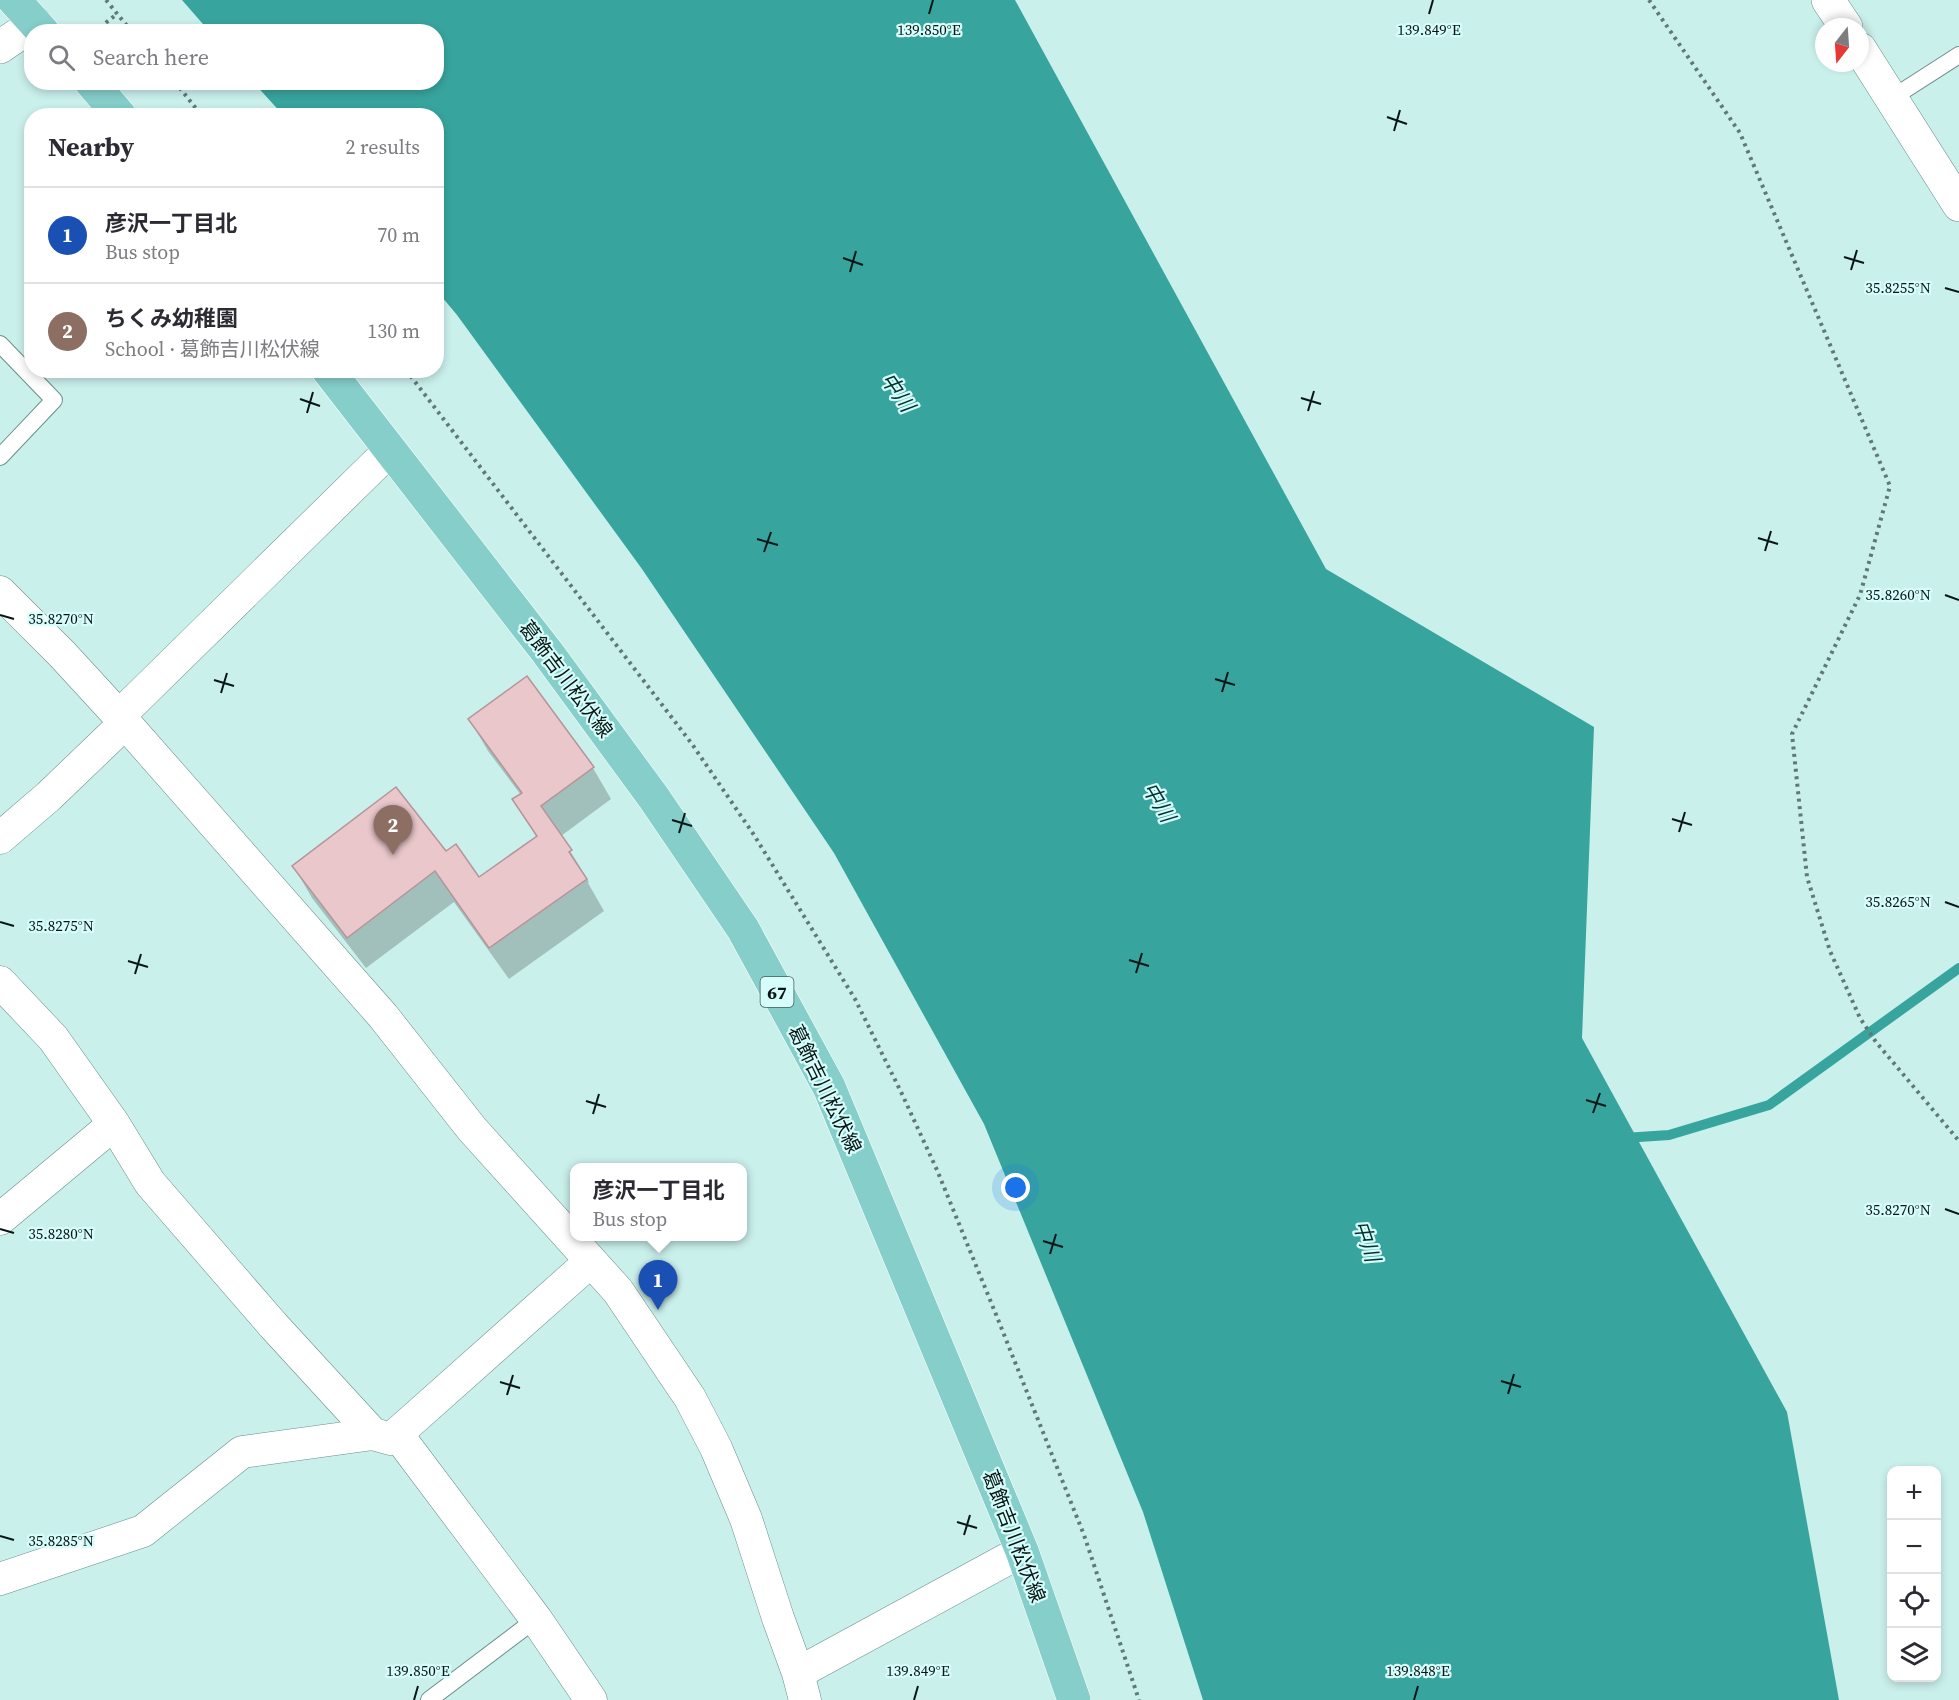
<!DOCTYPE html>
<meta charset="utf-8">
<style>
:root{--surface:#fff;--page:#f7f7f7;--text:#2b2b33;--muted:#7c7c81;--line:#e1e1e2;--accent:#2563eb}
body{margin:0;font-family:"Source Serif 4","Noto Sans JP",serif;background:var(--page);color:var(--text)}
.controls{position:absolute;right:18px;bottom:18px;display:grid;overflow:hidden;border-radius:12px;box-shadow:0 3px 9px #0003}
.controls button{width:54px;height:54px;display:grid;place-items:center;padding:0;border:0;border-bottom:2px solid var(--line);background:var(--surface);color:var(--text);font:30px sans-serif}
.compass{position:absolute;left:1815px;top:18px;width:54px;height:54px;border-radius:50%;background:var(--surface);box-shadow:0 3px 9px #0003;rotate:197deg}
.you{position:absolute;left:1016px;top:1188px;width:21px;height:21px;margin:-15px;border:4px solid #fff;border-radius:50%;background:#1a73e8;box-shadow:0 0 0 9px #1a73e833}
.badge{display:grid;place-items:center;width:39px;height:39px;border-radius:50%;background:var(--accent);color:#fff;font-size:20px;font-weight:700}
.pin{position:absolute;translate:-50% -50px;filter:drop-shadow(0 2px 3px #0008)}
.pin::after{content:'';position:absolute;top:32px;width:21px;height:18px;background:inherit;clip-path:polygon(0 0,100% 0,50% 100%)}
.popup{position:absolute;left:570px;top:1163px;width:177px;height:78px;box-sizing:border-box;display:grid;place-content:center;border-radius:12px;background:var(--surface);filter:drop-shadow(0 2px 4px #0005);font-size:20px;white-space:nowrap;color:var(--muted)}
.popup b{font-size:22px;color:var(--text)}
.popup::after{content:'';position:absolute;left:50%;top:100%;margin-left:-12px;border:12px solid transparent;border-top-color:var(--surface)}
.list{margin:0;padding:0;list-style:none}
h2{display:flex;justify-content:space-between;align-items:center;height:78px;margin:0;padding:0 24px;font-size:26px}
h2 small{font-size:20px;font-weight:400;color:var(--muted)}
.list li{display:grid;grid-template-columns:39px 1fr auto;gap:18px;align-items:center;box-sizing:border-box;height:96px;padding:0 24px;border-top:2px solid var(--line)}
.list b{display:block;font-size:22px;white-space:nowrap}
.list p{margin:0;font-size:20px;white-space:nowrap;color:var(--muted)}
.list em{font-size:20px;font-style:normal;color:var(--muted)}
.icon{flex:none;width:33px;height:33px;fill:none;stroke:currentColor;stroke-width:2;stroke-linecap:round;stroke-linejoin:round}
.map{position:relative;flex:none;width:1959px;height:1700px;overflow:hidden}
.search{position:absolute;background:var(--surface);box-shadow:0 3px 9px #0003;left:24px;top:24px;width:420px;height:66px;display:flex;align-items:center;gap:15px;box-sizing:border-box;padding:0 21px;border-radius:24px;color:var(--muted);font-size:22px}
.panel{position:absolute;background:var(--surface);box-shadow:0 3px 9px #0003;left:24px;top:108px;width:420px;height:270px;border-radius:24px}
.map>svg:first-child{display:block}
.water{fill:#38a49e}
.shadow{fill:#0003}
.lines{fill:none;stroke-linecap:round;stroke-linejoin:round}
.stream{stroke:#38a49e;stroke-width:10}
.building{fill:#e9c7ca;stroke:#b59498;stroke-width:1.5}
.lane-casing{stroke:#6b8e8b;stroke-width:18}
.street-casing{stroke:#6b8e8b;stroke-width:33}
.secondary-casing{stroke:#6b8e8b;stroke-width:34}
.primary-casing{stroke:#fff;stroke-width:34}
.path{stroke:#607977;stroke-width:4;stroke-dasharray:3 4.5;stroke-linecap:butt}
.lane{stroke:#fff;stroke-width:16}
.street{stroke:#fff;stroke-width:32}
.secondary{stroke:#fff;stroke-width:33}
.primary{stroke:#85ceca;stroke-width:33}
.ticks{fill:none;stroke:#081615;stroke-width:2}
.labels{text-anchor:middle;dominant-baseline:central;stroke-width:4.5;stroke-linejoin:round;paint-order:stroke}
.shield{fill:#d7fdfa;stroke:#465b5a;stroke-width:1.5}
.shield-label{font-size:18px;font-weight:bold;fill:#081615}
.street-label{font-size:20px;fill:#081615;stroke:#d7fdfa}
.water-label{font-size:21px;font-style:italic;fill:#003331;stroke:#d7fdfa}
.ticks-label{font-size:15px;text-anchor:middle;fill:#081615;stroke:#d7fdfa;stroke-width:4.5;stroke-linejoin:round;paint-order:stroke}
</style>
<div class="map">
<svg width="1959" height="1700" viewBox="0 0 1959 1700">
<rect width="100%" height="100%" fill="#caf0ec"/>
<!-- water -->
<path class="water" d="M182,0h833l311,569 268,158 -12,311 205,374 52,288h-636l-60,-188 -159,-388 -150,-271 -192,-284 -185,-254 -20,-24 -1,-175 -153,-1 -29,-32 182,-1v-50l-227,-1z"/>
<!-- shadow -->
<path class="shadow" d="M470,720l123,48 18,31 -50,37 28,46 -1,1 16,28 -95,68 -55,-77 -88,66 -54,-70 -18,-31 152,-14 33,26 58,-41 -23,-38 7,-5 -33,-44z"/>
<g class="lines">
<!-- stream -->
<path class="stream" d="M1624,1138l45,-3 100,-30 190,-137"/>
</g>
<!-- building -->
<path class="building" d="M527,676l67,91 -53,39 31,44 -3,2 18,27 -98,69 -54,-77 -88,67 -55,-72 104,-79 50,64 10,-7 23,33 58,-41 -25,-37 10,-6 -54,-74z"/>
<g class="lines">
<!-- lane casing -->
<g class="lane-casing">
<path id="lane" d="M1892,98l67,-43
M0,344l54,56 -54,57
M429,1700l107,-81"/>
</g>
<!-- street casing -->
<g class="street-casing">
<path id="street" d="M0,592l62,62 57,62 264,300 89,113 146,162 72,107 26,50 30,71 32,99 20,55 7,27
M119,716l271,-266
M0,838l49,-42 76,-73
M0,982l53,56 61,86 36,59 123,142 100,109
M0,1219l114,-95
M397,1434l139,185 55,81
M0,1579l143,-48 99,-79 131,-18 18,5 200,-178
M798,1673l224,-122"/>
</g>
<!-- secondary casing -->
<g class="secondary-casing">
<path id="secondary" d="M1828,0l18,27
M0,47l35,-24
M1860,49l99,156"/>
</g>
<!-- primary casing -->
<g class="primary-casing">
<path id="primary" d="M14,0l29,32
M91,82l29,34
M328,370l219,282 107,146 89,131 86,158 193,464 52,149"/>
</g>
<!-- path -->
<path class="path" d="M106,0l26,32
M1649,0l91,133 150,353 -30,109 -68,139 15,143 23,74 30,67 16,24 83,99
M94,32l23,-18
M175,82l27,34
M406,370l286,374 62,91 101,164 47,95 35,76 58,142 89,223 55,165"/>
<!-- lane -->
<use href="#lane" class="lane"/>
<!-- street -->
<use href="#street" class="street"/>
<!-- secondary -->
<use href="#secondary" class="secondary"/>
<!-- primary -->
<use href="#primary" class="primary"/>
</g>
<!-- ticks -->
<path class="ticks" d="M929,14l4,-14M1429,14l4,-14M1387,117l20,7M1394,131l6,-21M1844,257l20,6M843,258l20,7M1851,270l6,-20M850,272l6,-21M1945,288l14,4M1301,398l20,6M300,399l20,7M1308,411l6,-20M307,413l6,-21M1758,538l20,6M757,539l21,6M1765,551l6,-20M764,552l7,-20M1945,595l14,5M0,615l14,4M1215,679l20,6M214,680l20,6M1222,692l6,-20M221,693l6,-20M1672,819l20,6M672,820l20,6M1679,832l6,-20M679,833l6,-20M1945,902l14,5M0,922l14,4M1129,960l20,6M128,961l20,6M1136,973l6,-20M135,974l6,-20M1586,1100l20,6M586,1101l20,6M1593,1113l7,-20M593,1114l6,-20M1945,1209l14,5M0,1229l14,4M1043,1241l20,6M1050,1254l6,-20M1501,1381l20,6M500,1382l20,6M1508,1394l6,-20M507,1395l6,-20M957,1522l20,6M964,1535l6,-20M0,1536l14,4M414,1700l4,-14M914,1700l4,-14M1414,1700l4,-14"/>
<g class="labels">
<!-- shield labels -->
<rect class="shield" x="760.5" y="977" width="33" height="30" rx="4.5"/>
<g class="shield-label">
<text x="777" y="992">67</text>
</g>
<!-- street labels -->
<g class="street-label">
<text transform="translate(566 679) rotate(53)">葛飾吉川松伏線</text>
<text transform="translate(825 1089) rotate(64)">葛飾吉川松伏線</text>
<text transform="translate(1014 1536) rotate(69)">葛飾吉川松伏線</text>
</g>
<!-- water labels -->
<g class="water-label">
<text transform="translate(898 392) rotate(55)">中川</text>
<text transform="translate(1159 802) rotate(59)">中川</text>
<text transform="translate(1367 1241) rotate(71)">中川</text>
</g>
</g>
<g class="ticks-label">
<text x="929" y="35">139.850°E</text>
<text x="1429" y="35">139.849°E</text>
<text x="1898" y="293">35.8255°N</text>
<text x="1898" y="600">35.8260°N</text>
<text x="61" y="624">35.8270°N</text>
<text x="1898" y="907">35.8265°N</text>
<text x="61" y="931">35.8275°N</text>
<text x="1898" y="1215">35.8270°N</text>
<text x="61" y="1239">35.8280°N</text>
<text x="61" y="1546">35.8285°N</text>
<text x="418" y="1676">139.850°E</text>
<text x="918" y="1676">139.849°E</text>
<text x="1418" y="1676">139.848°E</text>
</g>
</svg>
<div class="controls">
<button>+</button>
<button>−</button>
<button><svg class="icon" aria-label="locate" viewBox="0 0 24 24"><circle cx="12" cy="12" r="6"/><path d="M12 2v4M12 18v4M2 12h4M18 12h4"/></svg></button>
<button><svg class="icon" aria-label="layers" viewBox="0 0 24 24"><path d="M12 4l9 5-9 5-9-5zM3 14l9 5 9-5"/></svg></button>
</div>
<svg class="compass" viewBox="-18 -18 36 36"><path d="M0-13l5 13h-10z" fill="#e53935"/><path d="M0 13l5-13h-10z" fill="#7c7c81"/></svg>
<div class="you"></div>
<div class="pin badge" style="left:658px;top:1310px;background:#1a4fb4">1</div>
<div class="popup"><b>彦沢一丁目北</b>Bus stop</div>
<div class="pin badge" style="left:393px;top:855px;background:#8d6e63">2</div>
<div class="search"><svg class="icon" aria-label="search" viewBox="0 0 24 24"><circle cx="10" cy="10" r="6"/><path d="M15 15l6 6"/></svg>Search here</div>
<section class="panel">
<h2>Nearby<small>2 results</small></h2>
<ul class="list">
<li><span class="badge" style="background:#1a4fb4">1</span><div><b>彦沢一丁目北</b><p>Bus stop</p></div><em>70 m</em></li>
<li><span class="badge" style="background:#8d6e63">2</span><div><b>ちくみ幼稚園</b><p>School · 葛飾吉川松伏線</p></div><em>130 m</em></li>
</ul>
</section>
</div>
